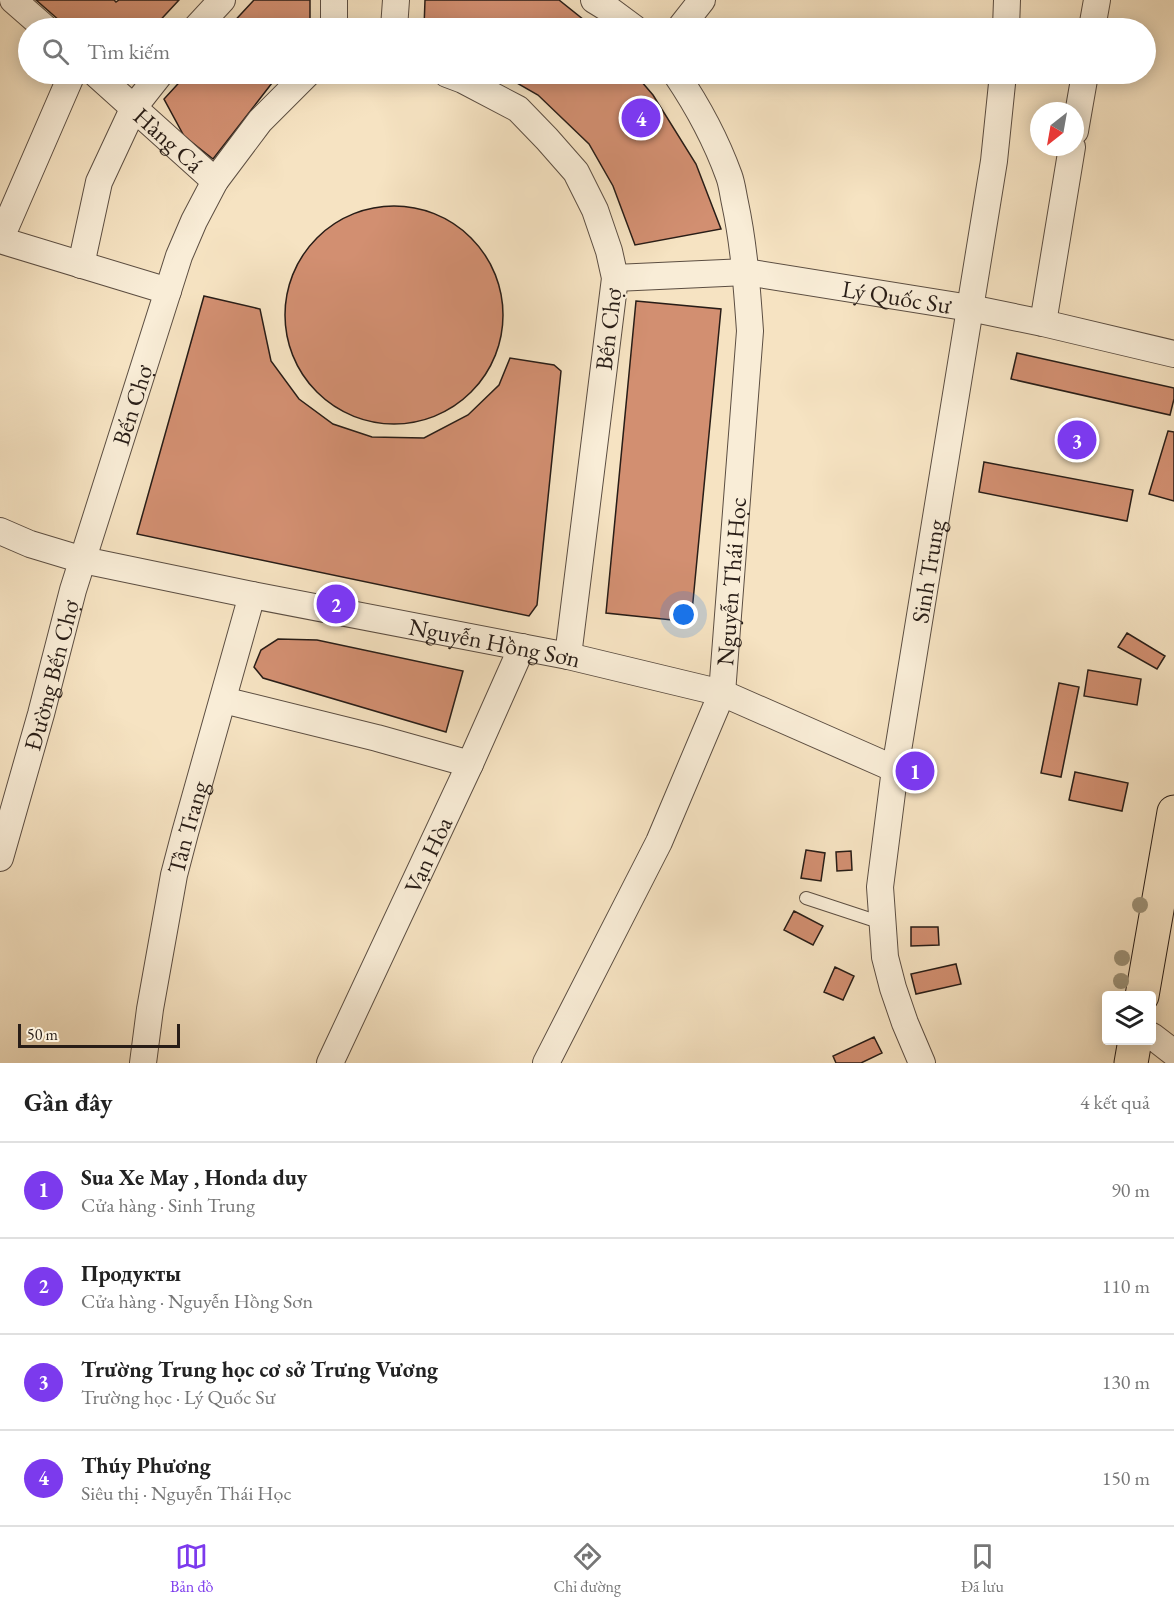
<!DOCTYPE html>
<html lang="vi">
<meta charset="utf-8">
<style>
:root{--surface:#fff;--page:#f2f2f2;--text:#222;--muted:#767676;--line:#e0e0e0;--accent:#7c3aed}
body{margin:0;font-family:"EB Garamond",serif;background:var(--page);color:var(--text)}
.controls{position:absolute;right:18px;bottom:18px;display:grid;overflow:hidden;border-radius:6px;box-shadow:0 3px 15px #0003}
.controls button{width:54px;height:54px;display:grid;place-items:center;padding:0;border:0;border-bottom:2px solid var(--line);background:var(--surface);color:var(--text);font:30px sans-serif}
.compass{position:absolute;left:1030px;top:102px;width:54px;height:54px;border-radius:50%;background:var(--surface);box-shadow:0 3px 15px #0003;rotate:211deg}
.scale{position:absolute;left:18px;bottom:15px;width:162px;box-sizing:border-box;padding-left:6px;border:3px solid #281d17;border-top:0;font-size:16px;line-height:21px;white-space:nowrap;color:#281d17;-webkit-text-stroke:4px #f9edd7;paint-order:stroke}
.you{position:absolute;left:684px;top:615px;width:21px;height:21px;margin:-15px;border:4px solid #fff;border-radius:50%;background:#1a73e8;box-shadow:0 0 0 9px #1a73e833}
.badge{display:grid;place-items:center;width:39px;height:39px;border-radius:50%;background:var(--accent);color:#fff;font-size:20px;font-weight:700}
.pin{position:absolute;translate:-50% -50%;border:3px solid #fff;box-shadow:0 2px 6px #0006}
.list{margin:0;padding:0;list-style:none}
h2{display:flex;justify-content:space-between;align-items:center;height:78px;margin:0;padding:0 24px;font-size:26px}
h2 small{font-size:20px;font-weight:400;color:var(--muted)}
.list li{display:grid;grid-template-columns:39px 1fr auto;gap:18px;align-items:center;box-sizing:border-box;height:96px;padding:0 24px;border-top:2px solid var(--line)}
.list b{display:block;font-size:22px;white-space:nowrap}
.list p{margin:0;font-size:20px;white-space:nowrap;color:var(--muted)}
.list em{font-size:20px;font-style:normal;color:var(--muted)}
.icon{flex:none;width:33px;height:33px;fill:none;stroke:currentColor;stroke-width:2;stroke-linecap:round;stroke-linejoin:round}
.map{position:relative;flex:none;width:1174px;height:1063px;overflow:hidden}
.search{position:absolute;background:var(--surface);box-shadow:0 3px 15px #0003;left:18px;right:18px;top:18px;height:66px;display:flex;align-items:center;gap:15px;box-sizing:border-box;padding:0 21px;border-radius:33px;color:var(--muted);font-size:22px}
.sheet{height:462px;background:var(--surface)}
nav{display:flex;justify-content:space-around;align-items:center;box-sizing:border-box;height:84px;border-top:2px solid var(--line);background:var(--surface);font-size:16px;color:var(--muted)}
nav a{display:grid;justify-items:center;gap:3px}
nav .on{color:var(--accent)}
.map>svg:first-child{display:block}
.building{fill:#d28f71;stroke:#281d17;stroke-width:1.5}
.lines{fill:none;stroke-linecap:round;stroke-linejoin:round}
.service-casing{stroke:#5c4e42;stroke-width:14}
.minor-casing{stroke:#5c4e42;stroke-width:28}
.primary-casing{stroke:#281d17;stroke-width:35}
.service{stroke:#f9edd7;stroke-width:12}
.minor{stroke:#f9edd7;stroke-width:26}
.primary{stroke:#f6e3c2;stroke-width:33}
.tree{fill:#9d9278}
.labels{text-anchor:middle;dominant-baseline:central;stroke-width:4.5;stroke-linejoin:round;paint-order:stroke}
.street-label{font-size:24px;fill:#281d17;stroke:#f9edd7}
</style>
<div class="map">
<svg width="1174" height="1063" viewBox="0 0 1174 1063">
<rect width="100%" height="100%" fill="#f6e3c2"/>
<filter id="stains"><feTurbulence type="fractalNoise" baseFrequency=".00333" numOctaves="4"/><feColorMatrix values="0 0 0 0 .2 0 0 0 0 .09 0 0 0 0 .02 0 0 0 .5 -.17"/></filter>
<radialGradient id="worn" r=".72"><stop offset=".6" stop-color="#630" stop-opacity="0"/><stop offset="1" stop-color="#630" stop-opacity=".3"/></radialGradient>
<!-- building -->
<path class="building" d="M36,0h78l2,2 3,-2h60l-26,28h-85z
M254,0h56v28h-82z
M425,0h134l35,28h-170z
M187,74h92l-66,85 -29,-23 -20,-37z
M501,74h134l18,21 43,69 25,65 -86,16 -22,-59 -24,-42 -51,-49z
M285 315a109 109 0 1 1 218 0a109 109 0 1 1-218 0Z
M204,296l56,13 11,52 28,38 34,25 39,13 52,1 44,-23 31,-30 11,-27 44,7 7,6 -24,234 -8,11 -392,-82z
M636,301l85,8 -30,313 -85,-9z
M1017,353l157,35v11l-4,16 -159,-36z
M1168,431l6,1v69l-25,-7z
M984,462l149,28 -6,31 -148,-29z
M1127,633l38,23 -8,13 -39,-22z
M278,639l39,1 146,31 -17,61 -183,-54 -9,-11 7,-17z
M1088,670l53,9 -4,26 -53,-9z
M1059,683l20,4 -18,90 -20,-4z
M1075,772l53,11 -6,28 -53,-11z
M806,850l19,3 -4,28 -20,-3z
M851,851l1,19 -15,1 -1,-19z
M794,911l29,15 -10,19 -29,-15z
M911,927h27l1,18 -28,1z
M956,964l5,20 -45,10 -5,-20z
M835,967l19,9 -11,24 -19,-8z
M874,1037l8,16 -21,10h-25l-3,-7z"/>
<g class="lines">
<!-- service casing -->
<g class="service-casing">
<path id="service" d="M806,898l76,25"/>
</g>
<!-- minor casing -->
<g class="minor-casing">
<g id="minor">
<path d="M13,0l32,28"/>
<path d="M334,0v28"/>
<path d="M594,0l13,8 27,20"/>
<path d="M196,28l26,-28"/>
<path d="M394,28l2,-28"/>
<path d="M680,28l22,-28"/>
<path d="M1006,28l1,-28"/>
<path d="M1092,28l5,-28"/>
<path d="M72,74l-72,166 168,51"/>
<path id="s1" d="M96,74l119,107"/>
<path d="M447,74l16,6 55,29 29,30 29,33 19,38 14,41 6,27 -47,378"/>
<path d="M1075,131l10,-57"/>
<path d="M81,265l18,-83 35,-75 26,-33"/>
<path id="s2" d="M615,278l131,-6 224,36 73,15 131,31"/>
<path d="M1043,323l29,-176"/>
<path id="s3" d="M0,531l30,13 53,16 169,35 316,61 154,37 173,76"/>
<path d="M223,700l154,38 93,26"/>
<path id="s4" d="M0,858l41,-144 32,-124 106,-334 15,-35 21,-40 45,-60 47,-47"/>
<path d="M1152,1036l22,17"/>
<path id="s5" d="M143,1063l7,-54 24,-134 11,-42 67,-238"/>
<path id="s6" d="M330,1063l140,-299 52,-117"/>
<path id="s7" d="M546,1063l113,-221 63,-149 28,-362c-3,-43 -6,-86 -15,-128 -2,-9 -3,-19 -6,-27 -13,-36 -32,-71 -53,-102"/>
<path id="s8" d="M922,1063l-17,-40 -12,-35 -8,-31 -5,-70 15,-118 99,-608 9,-87"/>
</g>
</g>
<!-- primary casing -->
<g class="primary-casing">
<path id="primary" d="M1142,996l32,-184
M1131,1063l4,-23"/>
</g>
<!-- service -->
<use href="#service" class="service"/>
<!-- minor -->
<use href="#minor" class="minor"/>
<!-- primary -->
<use href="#primary" class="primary"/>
</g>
<!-- trees -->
<g class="tree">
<circle cx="1140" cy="905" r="8"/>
<circle cx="1122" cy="958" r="8"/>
<circle cx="1121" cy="981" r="8"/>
</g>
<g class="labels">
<!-- street labels -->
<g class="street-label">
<text stroke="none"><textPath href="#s1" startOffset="98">Hàng Cá</textPath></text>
<text stroke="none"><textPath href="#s2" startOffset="284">Lý Quốc Sư</textPath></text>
<text transform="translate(608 329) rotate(-83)">Bến Chợ</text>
<text stroke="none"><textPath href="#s4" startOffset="472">Bến Chợ</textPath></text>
<text stroke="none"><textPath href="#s8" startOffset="502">Sinh Trung</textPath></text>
<text stroke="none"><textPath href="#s7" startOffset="522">Nguyễn Thái Học</textPath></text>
<text stroke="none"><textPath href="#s3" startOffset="508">Nguyễn Hồng Sơn</textPath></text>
<text stroke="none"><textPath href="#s4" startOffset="190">Đường Bến Chợ</textPath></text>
<text stroke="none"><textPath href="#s5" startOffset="240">Tân Trang</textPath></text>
<text stroke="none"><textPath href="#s6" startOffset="230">Vạn Hòa</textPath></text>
</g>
</g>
<rect width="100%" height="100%" filter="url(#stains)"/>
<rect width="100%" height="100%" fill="url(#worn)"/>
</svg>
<div class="controls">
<button><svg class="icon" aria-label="layers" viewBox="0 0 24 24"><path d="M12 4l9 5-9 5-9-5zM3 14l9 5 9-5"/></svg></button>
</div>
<svg class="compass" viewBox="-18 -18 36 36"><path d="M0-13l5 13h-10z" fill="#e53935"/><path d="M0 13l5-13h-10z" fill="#767676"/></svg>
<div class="scale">50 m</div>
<div class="you"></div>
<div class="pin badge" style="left:915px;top:771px">1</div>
<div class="pin badge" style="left:336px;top:604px">2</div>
<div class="pin badge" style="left:1077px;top:440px">3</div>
<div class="pin badge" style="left:641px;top:118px">4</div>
<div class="search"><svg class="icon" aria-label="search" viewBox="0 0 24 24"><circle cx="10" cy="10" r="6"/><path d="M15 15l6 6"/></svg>Tìm kiếm</div>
</div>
<section class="sheet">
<h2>Gần đây<small>4 kết quả</small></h2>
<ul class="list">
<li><span class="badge">1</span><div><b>Sua Xe May , Honda duy</b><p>Cửa hàng · Sinh Trung</p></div><em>90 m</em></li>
<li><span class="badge">2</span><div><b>Продукты</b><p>Cửa hàng · Nguyễn Hồng Sơn</p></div><em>110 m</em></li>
<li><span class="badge">3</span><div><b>Trường Trung học cơ sở Trưng Vương</b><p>Trường học · Lý Quốc Sư</p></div><em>130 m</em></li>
<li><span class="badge">4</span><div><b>Thúy Phương</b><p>Siêu thị · Nguyễn Thái Học</p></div><em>150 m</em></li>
</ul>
</section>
<nav>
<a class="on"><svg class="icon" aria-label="map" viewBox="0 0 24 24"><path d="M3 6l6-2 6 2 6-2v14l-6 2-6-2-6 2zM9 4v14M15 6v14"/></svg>Bản đồ</a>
<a><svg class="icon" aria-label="directions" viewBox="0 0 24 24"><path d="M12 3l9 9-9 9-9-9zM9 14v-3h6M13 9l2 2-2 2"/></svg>Chỉ đường</a>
<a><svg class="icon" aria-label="saved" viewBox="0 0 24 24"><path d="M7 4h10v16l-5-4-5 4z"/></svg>Đã lưu</a>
</nav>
